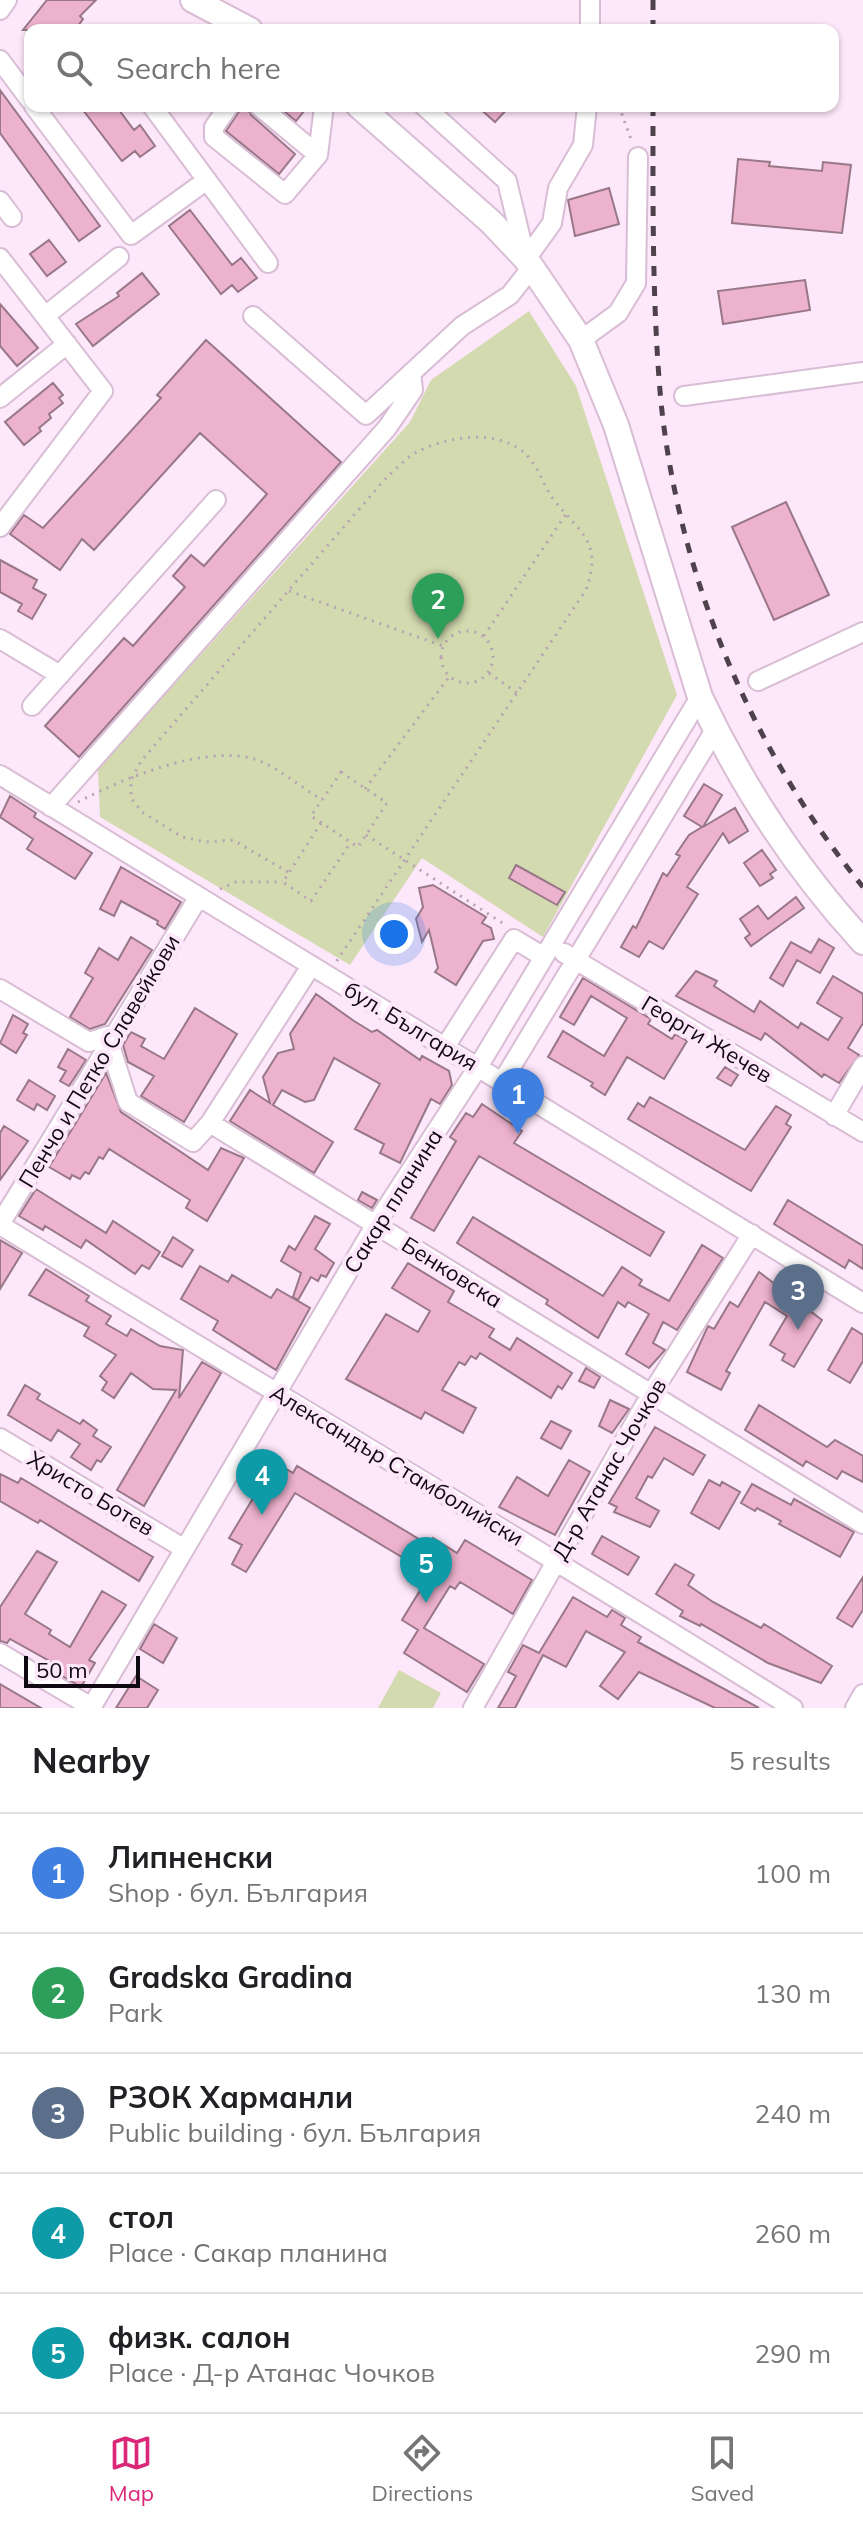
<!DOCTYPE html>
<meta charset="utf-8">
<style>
:root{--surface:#fff;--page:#f2f2f2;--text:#202124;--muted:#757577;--line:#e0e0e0;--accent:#db2777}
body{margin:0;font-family:Mulish,sans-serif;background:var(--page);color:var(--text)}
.scale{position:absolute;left:24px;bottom:20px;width:116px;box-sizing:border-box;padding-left:8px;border:4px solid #110911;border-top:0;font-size:22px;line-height:28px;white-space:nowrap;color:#110911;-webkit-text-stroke:6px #fde7fa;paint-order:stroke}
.you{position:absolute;left:394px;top:934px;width:28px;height:28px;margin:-20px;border:6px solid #fff;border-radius:50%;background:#1a73e8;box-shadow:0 0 0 12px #1a73e833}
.badge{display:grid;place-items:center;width:52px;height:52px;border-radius:50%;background:var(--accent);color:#fff;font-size:26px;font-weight:700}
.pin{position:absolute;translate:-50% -66px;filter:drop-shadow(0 2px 4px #0008)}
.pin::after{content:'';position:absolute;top:42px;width:28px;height:24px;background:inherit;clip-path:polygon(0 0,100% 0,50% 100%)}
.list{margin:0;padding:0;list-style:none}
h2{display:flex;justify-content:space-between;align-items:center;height:104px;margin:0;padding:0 32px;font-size:34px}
h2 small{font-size:26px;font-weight:400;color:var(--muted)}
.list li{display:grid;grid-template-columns:52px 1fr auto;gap:24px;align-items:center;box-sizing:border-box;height:120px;padding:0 32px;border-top:2px solid var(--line)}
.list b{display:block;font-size:30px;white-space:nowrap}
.list p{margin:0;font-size:26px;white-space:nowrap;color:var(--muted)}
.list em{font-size:26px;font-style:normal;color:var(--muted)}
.icon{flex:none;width:44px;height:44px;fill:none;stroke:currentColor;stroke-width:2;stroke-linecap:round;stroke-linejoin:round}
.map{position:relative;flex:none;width:863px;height:1708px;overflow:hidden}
.search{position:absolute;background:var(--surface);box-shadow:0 2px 6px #0004;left:24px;right:24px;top:24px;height:88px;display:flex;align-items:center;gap:20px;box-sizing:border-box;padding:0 28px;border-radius:16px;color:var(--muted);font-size:30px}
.sheet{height:704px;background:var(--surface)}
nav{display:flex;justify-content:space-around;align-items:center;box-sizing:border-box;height:112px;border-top:2px solid var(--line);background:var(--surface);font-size:22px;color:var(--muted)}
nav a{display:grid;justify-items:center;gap:4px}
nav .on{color:var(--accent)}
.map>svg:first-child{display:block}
.green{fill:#d3daaf}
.building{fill:#edb2ce;stroke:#987887;stroke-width:2}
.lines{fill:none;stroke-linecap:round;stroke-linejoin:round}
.minor-casing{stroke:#d8bdd5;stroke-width:22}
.major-casing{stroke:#d8bdd5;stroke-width:28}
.path{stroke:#b6a4b3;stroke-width:3;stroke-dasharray:2 6;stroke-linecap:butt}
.minor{stroke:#fff;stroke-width:18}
.major{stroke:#fff;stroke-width:24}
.rail{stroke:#4e424d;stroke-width:5;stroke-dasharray:10 10;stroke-linecap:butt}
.labels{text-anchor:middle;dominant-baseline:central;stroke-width:8;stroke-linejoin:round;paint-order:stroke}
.street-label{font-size:22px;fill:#110911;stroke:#fde7fa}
</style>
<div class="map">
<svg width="863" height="1708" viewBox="0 0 863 1708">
<rect width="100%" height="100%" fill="#fde7fa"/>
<!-- green -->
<path class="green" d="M529,311l47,75 101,309 -134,242 -121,-79 -72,107 -250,-148 -2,-48 312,-347 21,-42z
M399,1670l42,23 -8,15h-55z"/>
<!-- building -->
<path class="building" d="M47,0h49l-16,16 3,3 -8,11h-52z
M0,90l100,136 -21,15 -79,-108z
M80,106h36l18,24 6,-5 15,21 -15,11 -5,-6 -13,10z
M247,106l4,9 44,39 -16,20 -53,-43 14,-21z
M278,106h30l-12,15z
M477,106h33l-15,16z
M738,159l32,3 -1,4 53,5 1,-9 28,3 -9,68 -110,-10z
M609,188l10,36 -44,12 -7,-36z
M190,210l42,55 9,-7 16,20 -19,14 -6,-7 -11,9 -52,-68z
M49,240l17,22 -19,14 -17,-22z
M142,273l17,21 -66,52 -17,-22 43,-28 -2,-3z
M805,280l5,30 -87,14 -5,-33z
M0,304l38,44 -21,18 -17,-20z
M206,340l135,122 -262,295 -34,-31 79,-88 9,8 52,-59 -12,-11 18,-21 13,11 63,-72 -67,-61 -106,117 -12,-11 -22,31 -50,-36 14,-19 19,13 118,-130 -4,-3z
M53,383l10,12 -4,3 4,5 -14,11 2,4 -12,10 2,3 -17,14 -19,-23z
M786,502l43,93 -55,25 -42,-93z
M0,560l37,20 -4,8 13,7 -14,24 -14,-8 4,-7 -22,-12z
M704,784l18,11 -19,32 32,-19 13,23 -19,12 -6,-10 -36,54 11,7 -35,55 -14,-8 -10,16 -18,-10 12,-21 3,2 27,-55 4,3 13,-20 -4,-2 13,-19 13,-8 -18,-11z
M10,796l26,17 -2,4 58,36 -17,26 -48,-30 6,-10 -33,-22z
M762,850l14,20 -6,4 3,4 -13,8 -16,-23z
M516,865l49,27 -8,13 -48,-27z
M121,867l60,35 -16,27 -8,-5 1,-3 -37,-20 -7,15 -14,-7z
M433,885l53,32 -4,6 9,5 3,11 -11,2 -27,44 -21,-13 3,-4 -9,-38 -7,12 -6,-23 7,-12 -4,-19z
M796,897l8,11 -53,38 -6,-8 5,-4 -10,-15 18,-13 10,13z
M131,937l21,13 -47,74 -15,5 -20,-12 23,-39 -8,-5 14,-25 19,12z
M819,939l15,9 -14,25 -23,-13 -14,26 -13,-8 21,-36 20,11z
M696,971l21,10 -3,5 40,26 6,-11 38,27 3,-5 27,17 14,-22 -25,-15 16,-27 30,18v29l-15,25 11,7 -20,28 -15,-9 -2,3 -57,-44 -4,7 -85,-44z
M583,978l68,41 -3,5 24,15 3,-5 12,7 -23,38 -37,-22 -22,38 -14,-9 2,-3 -45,-26 15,-26 41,25 23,-38 -36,-22 -17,29 -14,-8z
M316,994l38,27 18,11 5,-2 43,30 2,-4 27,15 3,14 -12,19 -9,-5 -31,64 -20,-10 4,-9 -29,-15 25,-45 -46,-26 -20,42 -9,2 -23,-12 -9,15 60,37 -19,31 -84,-52 20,-31 20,13 -7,-26 15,-24 16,-4 -4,-15z
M195,1008l42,26 -53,88 -43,-26 13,-20 -26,-14 -5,-17 8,-13 14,7 -4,7 23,13z
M13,1015l15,9 -5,9 4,2 -11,18 -16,-10z
M68,1049l18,11 -17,26 -9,-5 6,-10 -8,-4z
M725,1067l13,8 -7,11 -14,-8z
M106,1073l15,39 87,58 13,-22 23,10 -37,63 -21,-13 4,-8 -81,-51 -6,10 -4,-2 -10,17 -4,-2 -5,7 -8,-4 -2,4 -21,-12z
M29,1080l26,16 -8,14 -10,-6 -3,6 -17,-10z
M650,1097l95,53 31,-44 15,9 -5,9 5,3 -40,64 -123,-72 10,-16 6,4z
M482,1104l40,27 -8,12 150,89 -14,24 -171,-100 -45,75 -23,-13 45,-77 -6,-4 16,-24 7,4z
M4,1126l24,15 -28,39v-47z
M36,1189l70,44 7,-12 47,31 -11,17 -7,-4 -7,9 -49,-34 -5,8 -36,-22 -2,4 -24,-14z
M362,1192l15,8 -5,8 -14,-8z
M788,1200l75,46v23l-14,-9 -4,8 -71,-44z
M315,1216l15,8 -15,25 19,14 -8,14 -5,-2 -3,6 -7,-4 -13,23 -5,-3 8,-24 -20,-12 8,-15 6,4z
M473,1217l130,79 19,-29 20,13 -3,5 30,16 33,-56 21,13 -46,72 -14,-8 -10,21 12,7 -16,18 -23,-14 23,-40 -21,-12 -3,5 -7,-5 -20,36 -52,-34 2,-4 -91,-57z
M173,1237l20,13 -11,17 -20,-11z
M0,1240l22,13 -22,36z
M408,1263l46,28 -6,11 46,27 -5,8 21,13 7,-12 55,35 -10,16 -4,-3 -7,12 -71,-45 -4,6 -5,-3 -6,9 -6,-3 -17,28 34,18 -13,25 -38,-21 -4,7 -75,-40 40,-65 32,18 12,-21 -38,-23z
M200,1266l28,16 4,-7 39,23 6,-9 33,19 -34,62 -63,-40 5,-9 -37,-22z
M46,1269l43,27 -3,5 25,15 -5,8 21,12 4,-7 29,17 23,4 -4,48 23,-36 19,11 -77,133 -27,-16 59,-100 -23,-1 -22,-16 -17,25 -12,-8 5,-8 -7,-6 16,-21 -32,-19 5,-9 -60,-32z
M759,1272l63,48 -28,47 -12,-7 3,-6 -15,-9 17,-29 -22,-14 -39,69 4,2 -9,17 -34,-18 21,-46 6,3 16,-27 8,5z
M852,1328l11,7v26l-13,22 -22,-13z
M586,1368l14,9 -6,11 -15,-7z
M25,1385l15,9 -3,5 43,25 3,-4 14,10 -4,6 18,11 -10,15 -4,-2 -6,10 -20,-13 9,-13 -22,-14 -7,11 -43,-26z
M610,1400l19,9 -17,24 -13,-7z
M759,1405l68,42 8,-7 28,16v26l-21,-11 -5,8 -31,-18 -3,5 -58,-36z
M551,1421l20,10 -10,18 -20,-11z
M655,1427l50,28 -12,20 -29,-17 -12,20 -4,-2 -12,22 23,13 -9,16 -36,-15 3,-5 -8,-4z
M569,1460l21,12 -35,63 -56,-28 18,-30 31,19z
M275,1462l18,11 4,-7 132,79 4,-7 24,15 8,-13 67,40 -19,34 -53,-32 -5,7 -5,-3 -26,42 60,36 -17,28 -63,-39 14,-23 -16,-10 28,-46 -135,-81 -49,79 -14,-8 10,-19 -13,-7z
M0,1474l18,9 3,-5 132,79 -14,24 -99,-61 -2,3 -38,-22z
M709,1480l11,6 2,-4 18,10 -21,37 -28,-16z
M752,1484l39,21 3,-6 60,33 -14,25 -61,-33 2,-3 -24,-13 -2,3 -14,-8z
M602,1536l37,21 -11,18 -36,-21z
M37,1551l20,11 -32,52 26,16 -2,4 21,13 32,-56 24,14 -37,55 6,3 -14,24 -24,-14 3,-6 -50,-28 -3,4 -7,-2v-34z
M675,1564l19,11 -6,10 25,17 48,26 3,-4 68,42 -11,17 -53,-20 -67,-39 -1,2 -20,-10 3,-5 -27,-17z
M863,1577v33l-11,17 -15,-9z
M573,1597l34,20 5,-7 13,8 -4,7 20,12 -3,5 121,66h-44l-76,-36 -21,27 -18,-13 25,-34 -39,-21 -20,36 -23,-12 -28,53h-17l18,-32 -8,-4 15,-27 16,8z
M154,1624l23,14 -14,25 -23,-14z
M136,1676l22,14 -11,18h-31z
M0,1684l41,24h-41z"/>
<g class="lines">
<!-- minor casing -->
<g class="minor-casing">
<path id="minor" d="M0,10l7,-10
M590,30v-30
M0,60l30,40
M34,106l97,129 76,-55
M152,106l116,157
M229,106l-15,21v10l71,57 33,-39 6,-49
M259,106l59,49
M424,106l83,75 18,75
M0,201l12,16
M0,258l103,133 -103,136
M526,259l26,-36 6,-35 25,-43 4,-39
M45,316l74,-59
M253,316l113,99 96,-89 48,-31 22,-28
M581,340l37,-27 18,-30 2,-126
M684,396l179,-24
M0,398l67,-54
M0,639l60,36
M758,681l105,-49
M32,706l184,-206
M0,775l863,528
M51,807l336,-379 26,-38 -2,-17
M564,953l299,179
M0,989l89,53 18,-6 21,66 65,40 17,-19 653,401
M445,1047l69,-108 30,18
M502,1082l213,-352
M834,1116l29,-50
M210,1123l101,-157
M0,1224l198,-326
M0,1225c264,162 531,318 793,483
M0,1438l183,110
M0,1653l93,55
M91,1708l285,-484 102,-157 222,-370
M473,1708l177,-312 102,-162
M855,1708l8,-14"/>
</g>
<!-- major casing -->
<g class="major-casing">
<path id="major" d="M193,0l57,30
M359,106l132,116 35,37 55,81 35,85 84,272c42,89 97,173 163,245"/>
</g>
<!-- path -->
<path class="path" d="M619,106l13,36
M289,591l154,55
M441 657a26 26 0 1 1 52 0a26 26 0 1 1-52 0Z
M484,636l82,-122
M489,673l28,20
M341,772l46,31 -29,44 -47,-31z
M365,789l84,-112
M78,802c44,-23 133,-61 182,-41 21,9 42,27 62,39
M321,823l-38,59 28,19 40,-59
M366,835l141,91
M288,872l-55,-32 -27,2 -24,-5 -40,-25 -11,-14v-18l10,-19 246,-284c9,-8 18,-18 28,-24 29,-16 77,-24 106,-3 17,13 21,34 33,50 27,34 49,42 32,90l-250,372
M220,889l16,-7h47"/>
<!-- minor -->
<use href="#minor" class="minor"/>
<!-- major -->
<use href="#major" class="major"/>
<!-- rail -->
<path class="rail" d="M653,0v30
M653,106c0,99 -1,198 8,296 18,176 91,349 202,485"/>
</g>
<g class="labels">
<!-- street labels -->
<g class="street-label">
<text transform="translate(411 1026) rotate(31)">бул. България</text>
<text transform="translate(707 1039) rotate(31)">Георги Жечев</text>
<text transform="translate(99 1061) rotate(-59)">Пенчо и Петко Славейкови</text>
<text transform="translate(393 1201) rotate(-58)">Сакар планина</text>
<text transform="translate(452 1272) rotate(32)">Бенковска</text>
<text transform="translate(397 1465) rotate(31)">Александър Стамболийски</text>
<text transform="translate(609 1469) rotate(-60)">Д-р Атанас Чочков</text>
<text transform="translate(91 1493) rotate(31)">Христо Ботев</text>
</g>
</g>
</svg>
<div class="scale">50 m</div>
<div class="you"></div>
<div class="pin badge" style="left:518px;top:1134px;background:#3f7fe0">1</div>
<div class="pin badge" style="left:438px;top:639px;background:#2e9e5b">2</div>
<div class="pin badge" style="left:798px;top:1330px;background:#5c6f8a">3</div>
<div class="pin badge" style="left:262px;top:1515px;background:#0f9aa8">4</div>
<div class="pin badge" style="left:426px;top:1603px;background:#0f9aa8">5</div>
<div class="search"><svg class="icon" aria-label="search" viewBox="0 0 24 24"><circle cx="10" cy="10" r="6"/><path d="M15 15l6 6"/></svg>Search here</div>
</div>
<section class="sheet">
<h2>Nearby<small>5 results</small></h2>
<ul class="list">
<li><span class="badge" style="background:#3f7fe0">1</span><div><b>Липненски</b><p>Shop · бул. България</p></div><em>100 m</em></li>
<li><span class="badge" style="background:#2e9e5b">2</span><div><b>Gradska Gradina</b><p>Park</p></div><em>130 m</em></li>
<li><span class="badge" style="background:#5c6f8a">3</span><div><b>РЗОК Харманли</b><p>Public building · бул. България</p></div><em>240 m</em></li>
<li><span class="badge" style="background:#0f9aa8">4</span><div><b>стол</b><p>Place · Сакар планина</p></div><em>260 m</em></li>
<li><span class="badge" style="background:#0f9aa8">5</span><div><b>физк. салон</b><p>Place · Д-р Атанас Чочков</p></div><em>290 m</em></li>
</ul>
</section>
<nav>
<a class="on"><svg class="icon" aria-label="map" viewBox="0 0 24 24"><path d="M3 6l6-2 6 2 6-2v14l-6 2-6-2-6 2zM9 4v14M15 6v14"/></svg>Map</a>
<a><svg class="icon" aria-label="directions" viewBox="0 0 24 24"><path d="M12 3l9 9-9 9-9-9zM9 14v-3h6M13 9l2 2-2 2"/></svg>Directions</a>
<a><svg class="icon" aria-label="saved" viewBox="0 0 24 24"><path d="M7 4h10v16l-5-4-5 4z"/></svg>Saved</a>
</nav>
